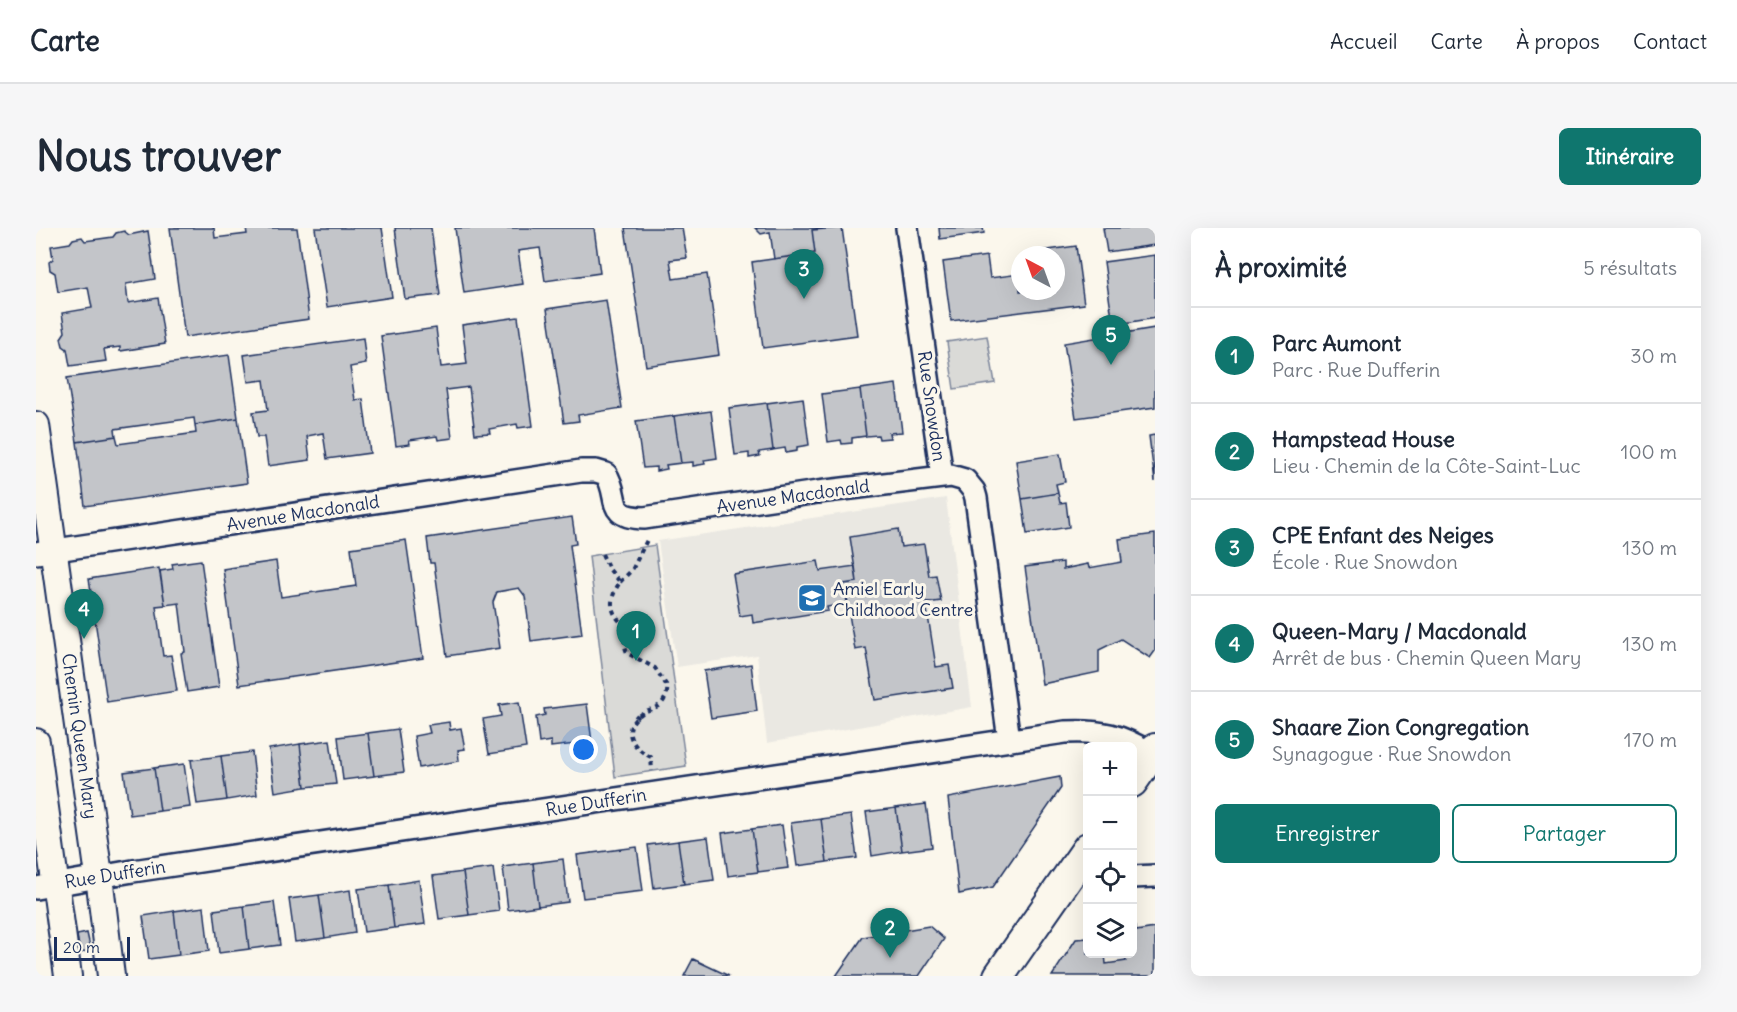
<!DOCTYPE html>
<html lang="fr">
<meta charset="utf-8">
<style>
:root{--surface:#fff;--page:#f6f6f7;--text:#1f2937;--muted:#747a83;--line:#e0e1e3;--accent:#0f766e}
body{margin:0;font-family:Delius,sans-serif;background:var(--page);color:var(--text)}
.controls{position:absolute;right:18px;bottom:18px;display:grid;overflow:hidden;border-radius:9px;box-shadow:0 6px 24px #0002}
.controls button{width:54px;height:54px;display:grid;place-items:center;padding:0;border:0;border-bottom:2px solid var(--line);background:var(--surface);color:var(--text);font:30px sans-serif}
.compass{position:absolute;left:975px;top:18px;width:54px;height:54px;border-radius:50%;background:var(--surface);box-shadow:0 6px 24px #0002;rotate:319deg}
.scale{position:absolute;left:18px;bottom:15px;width:76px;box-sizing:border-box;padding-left:6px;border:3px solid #1b2f5e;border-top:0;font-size:16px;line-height:21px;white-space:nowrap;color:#1b2f5e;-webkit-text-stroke:4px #fbf7ec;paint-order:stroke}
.you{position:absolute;left:548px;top:522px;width:21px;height:21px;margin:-15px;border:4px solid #fff;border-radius:50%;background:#1a73e8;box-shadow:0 0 0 9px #1a73e833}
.badge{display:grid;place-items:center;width:39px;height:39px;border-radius:50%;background:var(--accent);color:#fff;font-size:20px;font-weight:700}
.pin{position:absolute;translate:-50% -50px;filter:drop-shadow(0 2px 3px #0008)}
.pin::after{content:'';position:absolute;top:32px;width:21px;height:18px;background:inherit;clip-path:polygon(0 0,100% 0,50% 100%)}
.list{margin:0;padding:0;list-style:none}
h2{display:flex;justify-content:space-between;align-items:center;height:78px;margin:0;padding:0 24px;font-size:26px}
h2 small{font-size:20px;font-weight:400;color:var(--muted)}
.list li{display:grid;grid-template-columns:39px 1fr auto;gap:18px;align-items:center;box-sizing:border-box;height:96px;padding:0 24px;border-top:2px solid var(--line)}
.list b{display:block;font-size:22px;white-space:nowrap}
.list p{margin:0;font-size:20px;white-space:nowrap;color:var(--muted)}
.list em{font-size:20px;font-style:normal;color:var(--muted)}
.actions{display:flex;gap:12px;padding:18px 24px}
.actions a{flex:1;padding:14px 0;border:2px solid var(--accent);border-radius:9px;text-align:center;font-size:21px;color:var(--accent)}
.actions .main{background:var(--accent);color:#fff}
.icon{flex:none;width:33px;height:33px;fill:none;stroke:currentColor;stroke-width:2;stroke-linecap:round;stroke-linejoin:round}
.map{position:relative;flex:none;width:1119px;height:748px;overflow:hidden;border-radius:9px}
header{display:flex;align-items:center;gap:36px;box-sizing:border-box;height:84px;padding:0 30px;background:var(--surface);border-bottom:2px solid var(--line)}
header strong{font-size:28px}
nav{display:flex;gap:33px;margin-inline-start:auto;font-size:21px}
.intro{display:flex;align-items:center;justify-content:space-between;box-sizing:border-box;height:144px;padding:0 36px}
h1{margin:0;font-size:42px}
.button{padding:15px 27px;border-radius:9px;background:var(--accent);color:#fff;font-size:21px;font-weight:700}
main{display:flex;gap:36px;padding:0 36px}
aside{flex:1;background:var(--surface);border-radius:9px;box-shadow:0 6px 24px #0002}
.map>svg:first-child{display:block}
.built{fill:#eae8e2}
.green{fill:#dadad7;stroke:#7a849a;stroke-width:1.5}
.building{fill:#c3c5c9;stroke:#1b2f5e;stroke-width:1.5}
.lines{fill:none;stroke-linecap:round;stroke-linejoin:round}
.minor-casing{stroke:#1b2f5e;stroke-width:26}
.tertiary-casing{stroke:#1b2f5e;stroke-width:30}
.secondary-casing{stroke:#1b2f5e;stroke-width:34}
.path{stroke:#1b2f5e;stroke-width:4;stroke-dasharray:4.5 4.5;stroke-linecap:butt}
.minor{stroke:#fbf7ec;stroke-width:21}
.tertiary{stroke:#fbf7ec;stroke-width:26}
.secondary{stroke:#fbf7ec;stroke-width:30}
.labels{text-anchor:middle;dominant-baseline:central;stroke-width:6;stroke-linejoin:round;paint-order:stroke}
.street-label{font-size:18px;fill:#1b2f5e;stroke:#fbf7ec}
.poi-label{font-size:18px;fill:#1b2f5e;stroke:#fbf7ec;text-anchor:start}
</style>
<header>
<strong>Carte</strong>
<nav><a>Accueil</a><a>Carte</a><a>À propos</a><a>Contact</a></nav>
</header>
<div class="intro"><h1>Nous trouver</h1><a class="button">Itinéraire</a></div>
<main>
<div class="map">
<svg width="1119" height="748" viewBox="0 0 1119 748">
<rect width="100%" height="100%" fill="#fbf7ec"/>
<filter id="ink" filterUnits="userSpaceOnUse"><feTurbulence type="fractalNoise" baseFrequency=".0167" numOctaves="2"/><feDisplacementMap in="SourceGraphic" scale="12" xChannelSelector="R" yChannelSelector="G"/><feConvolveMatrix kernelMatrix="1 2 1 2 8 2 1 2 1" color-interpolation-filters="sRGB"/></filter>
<g filter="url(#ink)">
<!-- built -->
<path class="built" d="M910,270l26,209 -205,36 -10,-88 -80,12 -19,-126z"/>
<!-- green -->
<path class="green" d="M951,108l8,47 -41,6 -7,-47z
M619,317l31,221 -71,11 -26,-221z"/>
<!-- building -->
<path class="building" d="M134,0h44l1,10 32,-4 -1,-6h51l12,91 -124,18z
M279,0h67l10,69 -65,10z
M359,0h36l9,67 -35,4z
M419,0h139l6,45 -55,8 -5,-33 -22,3 5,33 -59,9z
M589,0h57l5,30 -17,2 3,19 34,-5 12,81 -73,11z
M719,0h67v1l-10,1 3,23 -41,6 -4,-27 -9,2z
M806,0l15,107 -94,13 -11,-86 63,-9 -3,-23z
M903,0h44l1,5 -44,6z
M1067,0h52v17l-48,7z
M88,3l5,4 19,-4 7,48 -29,5 2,19 30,-5 7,46 -45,7v-4l-16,2 2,12 -36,5 -3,-17 -4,-3 -2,-8 4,-6 -3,-19 30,-5 -4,-21 -30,5 -3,-19 -5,-3 -1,-8 4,-3 -2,-13 19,-3 3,-4 9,-2 3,4 28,-4 3,-4z
M1040,18l8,58 -133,17 -8,-59 44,-6 3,22 30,-4v17h36v-36h-15v-4z
M1119,27v63l-42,7 -9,-63z
M570,72l16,108 -44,7 1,6 -15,2 -17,-114z
M482,89l15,109 -15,2 -1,-4 -28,5 1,4 -15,1 -6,-47 -23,3 6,48 -14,2 -1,-4 -28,4 1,4 -14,2 -15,-110 55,-8 5,39 26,-3 -5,-39z
M1119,100v79l-79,11 -12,-75z
M327,110l3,26 -16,3 5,33 8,-1 7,54 -43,6 -4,-26 -16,3 3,24 -42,6 -4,-29h-7l-4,-25 15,-2 -4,-30 -16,2 -4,-27z
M193,127l9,63 -43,7 -1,-7 -79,11 1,7 -39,6 -10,-64z
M860,156l6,48 -13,1 1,5 -11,1 -1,-4 -12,1 -6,-47z
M824,161l6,47 -14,2v5l-10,1 -1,-4 -13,2 -6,-48z
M767,170l6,47 -12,2v4l-11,2 -1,-5 -12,2 -6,-47z
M731,175l6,47 -14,2 1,4 -11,2v-5l-14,2 -6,-47z
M675,183l6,47 -13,2 1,4 -12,2v-4l-12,1 -7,-47z
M638,188l7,47 -15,2 1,4 -11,2v-4l-13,1 -7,-47z
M202,190l9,65 -162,23 -8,-64 39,-6 2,8 78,-11 -1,-8z
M1119,207v47l-6,-46z
M1024,226l5,28 -9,2 2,9 -36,6 -6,-38z
M1022,265l2,10 6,-1 3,25 -42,7 -5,-35z
M536,289l4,27 -6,1 12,89 -51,7 -6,-45 -6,-8 -22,4 -4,10 7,46 -53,8 -13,-93h-4l-3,-25z
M862,301l3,18 23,-3 5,32 7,-1 5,26 -15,2 10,64 13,-2 4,23 -78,12 -9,-52 -11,2 -11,-66 13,-2 -7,-45z
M1119,306v117l-5,7 -29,-19 -22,11v22l-57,12 -17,-117 38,-5v7l25,-5 1,4 33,-6 -3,-23z
M370,312l17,118 -184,27 -16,-116 53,-8 5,36 75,-11 -5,-38z
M165,332l18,127 -32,5 -6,-39 4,-1 -6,-49 -14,2 -5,-34 13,-2 -1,-5z
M782,333l2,10 35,-5 2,16 -13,2 4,19 -21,4 1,4 -75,12 -1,-9 -12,2 -7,-42z
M123,340l6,37 -9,1 7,50 8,-1 6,36 -70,11 -18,-123z
M715,436l6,47 -46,7 -7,-47z
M483,474l7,46 -37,6 -6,-35 18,-3 -2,-11z
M551,476l5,38 -41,5v-6l-12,2 -3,-26 9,-2 -1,-6z
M413,494l1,8 11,-2 4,21 -7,1 1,11 -40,7 -5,-32 16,-3 -2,-8z
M362,501l6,43 -30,4 -6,-43z
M332,505l6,43 -31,4 -5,-43z
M294,512l6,44 -31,3 -5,-43z
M264,516l5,43 -30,5 -6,-43z
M216,524l5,43 -30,5 -6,-44z
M185,528l6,44 -30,4 -6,-44z
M148,536l6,43 -30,4 -6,-43z
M118,540l6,43 -30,4 -6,-43z
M1024,549l1,11 -68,99 -34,7 -11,-96z
M890,576l6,43 -30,4 -6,-43z
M860,580l6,43 -30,5 -6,-44z
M815,587l6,43 -30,4 -6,-43z
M785,591l6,43 -30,4 -6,-43z
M746,597l6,43 -30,4 -6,-43z
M716,601l6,43 -30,4 -6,-43z
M672,609l6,43 -30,4 -6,-43z
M642,613l6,43 -30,4 -6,-43z
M601,619l6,44 -60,7 -6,-43z
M527,631l5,43 -30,4 -5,-43z
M497,635l5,43 -30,4 -5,-43z
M457,640l6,43 -30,4 -6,-43z
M427,644l6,43 -30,4 -6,-43z
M383,652l6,44 -31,4 -5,-43z
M353,657l5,43 -30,4 -6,-43z
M314,662l5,43 -30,5 -6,-43z
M283,667l6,43 -30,4 -6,-43z
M238,674l6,43 -31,4 -5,-43z
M208,678l5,43 -30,4 -5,-43z
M168,679l5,44 -30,4 -5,-44z
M138,683l5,44 -30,4 -6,-43z
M893,698l15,13 -25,37h-83l27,-39z
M1100,698v5l19,-3v48h-103l24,-37 12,-1v16h17l1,10 20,-3 -1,-7h7v-27z
M51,705l4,18 -11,2 -3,-18z
M657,731l36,17h-45z"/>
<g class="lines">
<!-- minor casing -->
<g class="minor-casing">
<path id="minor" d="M871,0l35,248
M0,325l545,-82h15l10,3c15,23 -2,43 38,44l174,-26 133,-16 14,4 9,11 2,7 33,242
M1096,649l23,-1
M0,660l97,-17 932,-139c37,-2 55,3 87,22"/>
</g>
<!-- tertiary casing -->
<g class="tertiary-casing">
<path id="tertiary" d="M0,197l63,451 12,100
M0,514l32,234"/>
</g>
<!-- secondary casing -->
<g class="secondary-casing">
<path id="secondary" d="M1096,554l23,-33
M963,748l89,-128"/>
</g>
<!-- path -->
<path class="path" d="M566,326l7,15 11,13c-14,21 -9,33 9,48l-5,14 3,9 28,15 12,18c1,6 -1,12 -5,17 -6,6 -14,6 -21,11 -21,15 -9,34 10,43l1,14
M584,354l12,-12 15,-30
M599,487l5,4"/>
<!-- minor -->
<use href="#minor" class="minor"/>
<!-- tertiary -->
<use href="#tertiary" class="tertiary"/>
<!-- secondary -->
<use href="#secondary" class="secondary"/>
</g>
</g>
<!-- icons -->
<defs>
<g id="school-square" transform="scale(1.5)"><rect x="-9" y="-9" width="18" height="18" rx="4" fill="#1f6fb2" stroke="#fbf7ec"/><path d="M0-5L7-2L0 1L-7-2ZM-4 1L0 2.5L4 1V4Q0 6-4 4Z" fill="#fff"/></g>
</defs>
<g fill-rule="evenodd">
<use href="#school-square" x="776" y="370"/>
</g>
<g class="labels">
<!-- street labels -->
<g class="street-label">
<text transform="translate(896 178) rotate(82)">Rue Snowdon</text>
<text transform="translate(757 268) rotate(-8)">Avenue Macdonald</text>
<text transform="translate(267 285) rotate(-9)">Avenue Macdonald</text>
<text transform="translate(44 508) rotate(82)">Chemin Queen Mary</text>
<text transform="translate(560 574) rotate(-9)">Rue Dufferin</text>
<text transform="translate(79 646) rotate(-9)">Rue Dufferin</text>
</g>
<!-- poi labels -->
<g class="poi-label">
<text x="797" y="360">Amiel Early<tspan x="797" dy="21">Childhood Centre</tspan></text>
</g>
</g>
</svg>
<div class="controls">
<button>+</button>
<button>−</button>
<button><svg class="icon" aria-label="locate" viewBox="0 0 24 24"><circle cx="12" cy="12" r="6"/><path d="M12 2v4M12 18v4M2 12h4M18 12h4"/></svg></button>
<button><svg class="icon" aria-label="layers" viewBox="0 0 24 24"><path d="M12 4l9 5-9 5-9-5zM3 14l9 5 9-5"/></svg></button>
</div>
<svg class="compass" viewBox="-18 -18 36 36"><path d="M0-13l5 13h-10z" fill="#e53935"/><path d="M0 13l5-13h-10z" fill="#747a83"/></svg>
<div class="scale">20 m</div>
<div class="you"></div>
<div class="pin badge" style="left:600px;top:433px">1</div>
<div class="pin badge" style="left:854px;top:730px">2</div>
<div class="pin badge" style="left:768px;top:71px">3</div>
<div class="pin badge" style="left:48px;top:411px">4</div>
<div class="pin badge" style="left:1075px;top:137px">5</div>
</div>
<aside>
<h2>À proximité<small>5 résultats</small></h2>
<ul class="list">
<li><span class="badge">1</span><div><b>Parc Aumont</b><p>Parc · Rue Dufferin</p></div><em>30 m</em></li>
<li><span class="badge">2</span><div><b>Hampstead House</b><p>Lieu · Chemin de la Côte-Saint-Luc</p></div><em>100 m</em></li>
<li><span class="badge">3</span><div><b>CPE Enfant des Neiges</b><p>École · Rue Snowdon</p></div><em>130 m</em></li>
<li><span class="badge">4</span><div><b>Queen-Mary / Macdonald</b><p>Arrêt de bus · Chemin Queen Mary</p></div><em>130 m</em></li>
<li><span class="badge">5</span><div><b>Shaare Zion Congregation</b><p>Synagogue · Rue Snowdon</p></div><em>170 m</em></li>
</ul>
<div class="actions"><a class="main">Enregistrer</a><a>Partager</a></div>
</aside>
</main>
